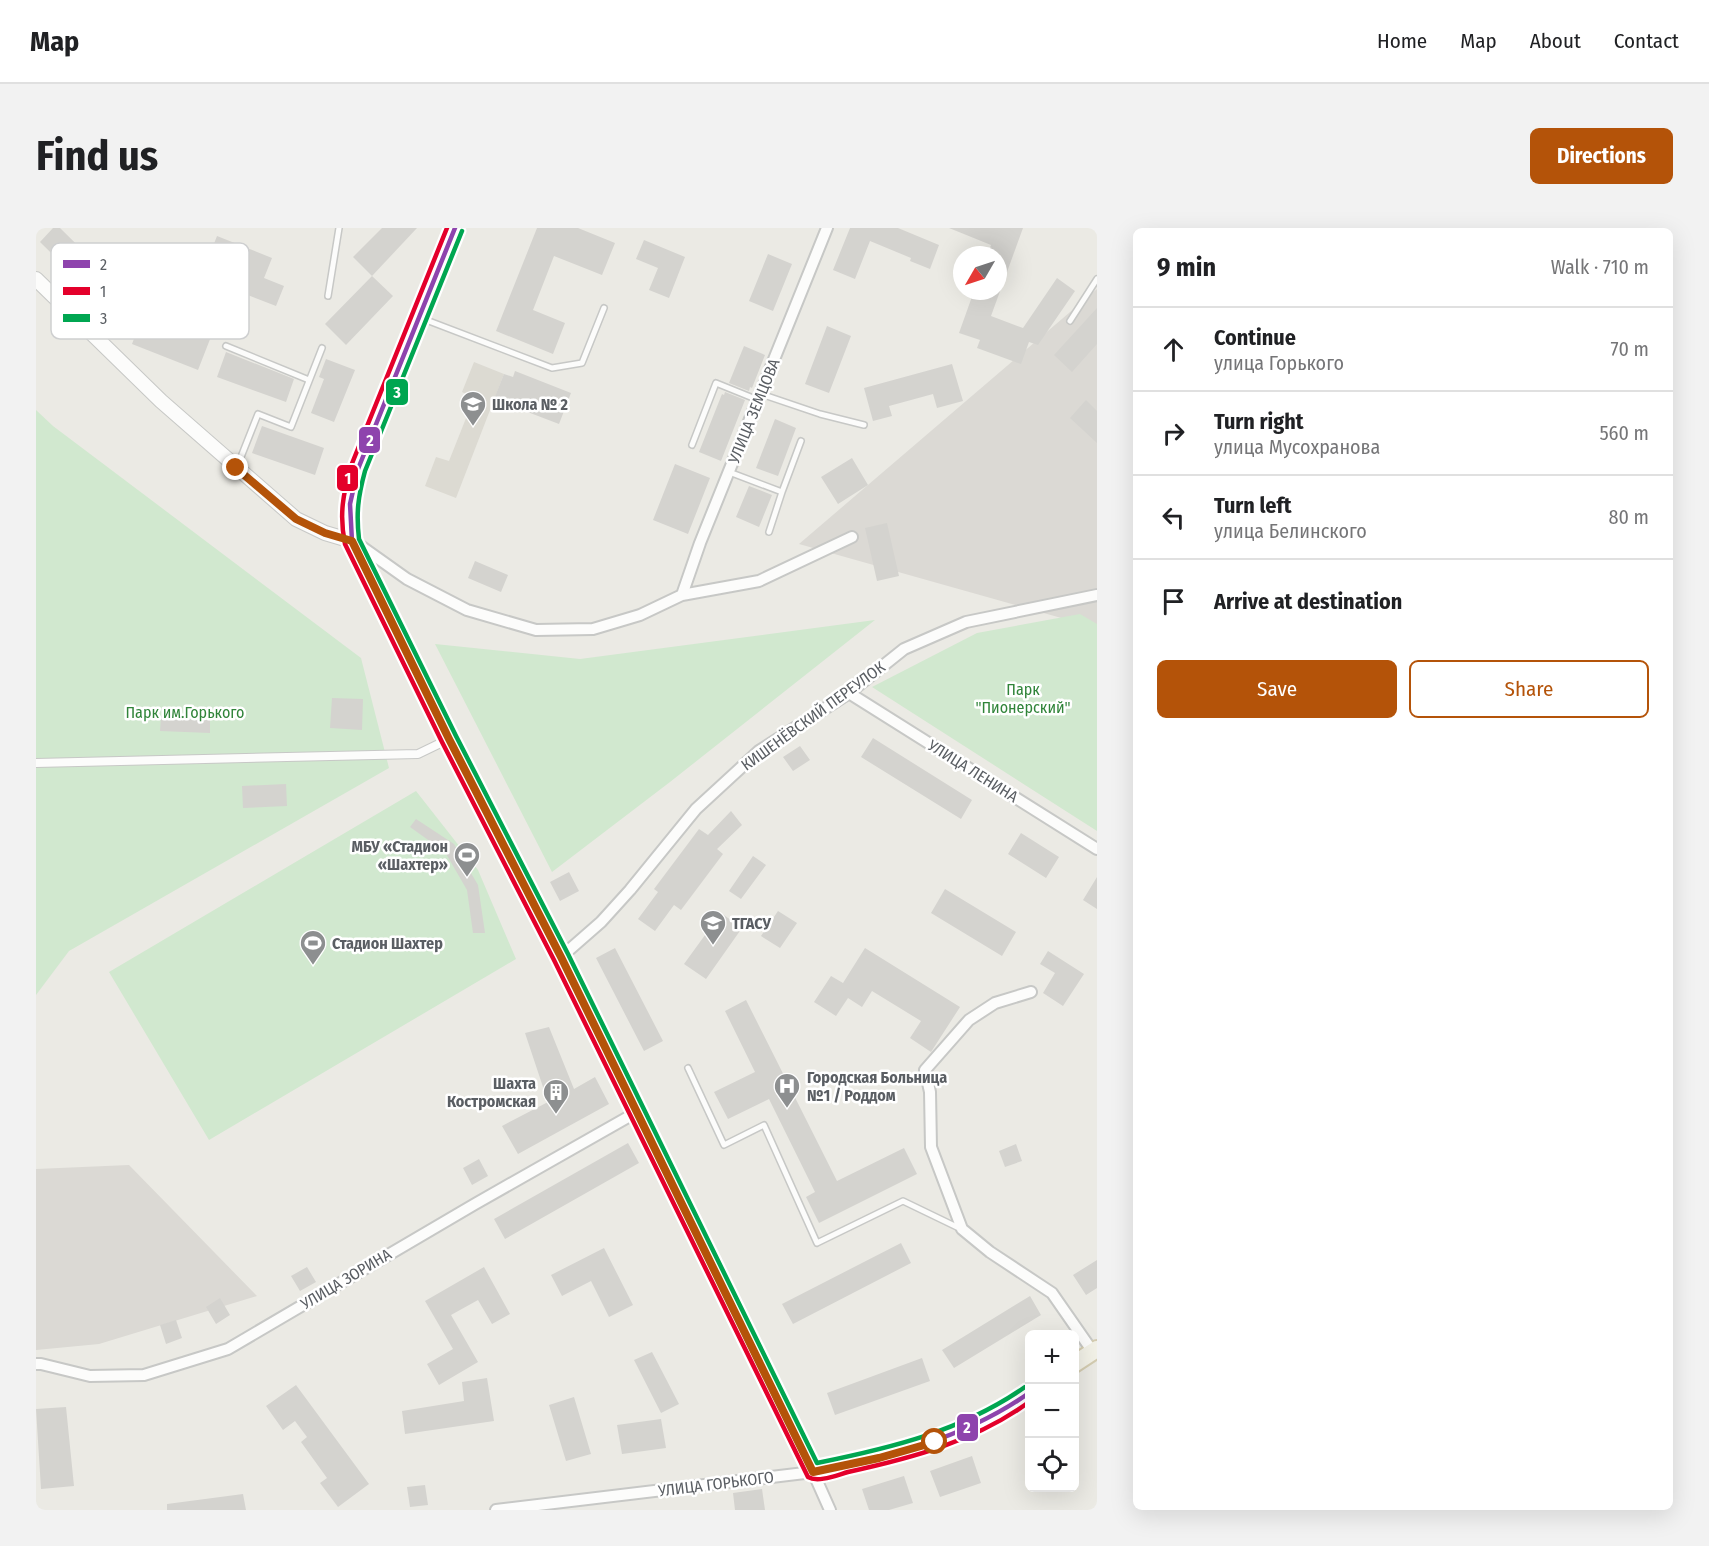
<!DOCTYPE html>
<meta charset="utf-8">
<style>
:root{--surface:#fff;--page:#f2f2f2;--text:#202124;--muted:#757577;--line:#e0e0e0;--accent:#b45309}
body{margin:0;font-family:"Fira Sans Condensed",sans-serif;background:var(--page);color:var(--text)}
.controls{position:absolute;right:18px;bottom:18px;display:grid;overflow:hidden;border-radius:9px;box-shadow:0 6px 24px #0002}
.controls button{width:54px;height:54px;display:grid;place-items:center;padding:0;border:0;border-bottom:2px solid var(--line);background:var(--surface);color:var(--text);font:30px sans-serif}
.compass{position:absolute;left:917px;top:18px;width:54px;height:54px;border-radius:50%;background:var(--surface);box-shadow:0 6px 24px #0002;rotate:231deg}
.stop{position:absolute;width:18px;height:18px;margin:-14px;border:4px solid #b45309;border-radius:50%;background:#fff}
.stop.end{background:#b45309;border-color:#fff;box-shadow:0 2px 6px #0008}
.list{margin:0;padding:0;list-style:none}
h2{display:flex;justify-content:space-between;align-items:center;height:78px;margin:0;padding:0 24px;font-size:26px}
h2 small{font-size:20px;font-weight:400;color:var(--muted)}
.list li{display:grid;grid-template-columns:39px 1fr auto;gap:18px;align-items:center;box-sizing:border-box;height:84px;padding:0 24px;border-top:2px solid var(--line)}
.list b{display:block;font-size:22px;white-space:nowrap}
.list p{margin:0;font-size:20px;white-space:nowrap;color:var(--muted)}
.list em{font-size:20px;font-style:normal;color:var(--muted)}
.actions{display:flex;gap:12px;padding:18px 24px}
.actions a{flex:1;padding:14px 0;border:2px solid var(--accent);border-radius:9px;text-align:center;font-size:21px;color:var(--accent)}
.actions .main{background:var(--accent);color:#fff}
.icon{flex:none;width:33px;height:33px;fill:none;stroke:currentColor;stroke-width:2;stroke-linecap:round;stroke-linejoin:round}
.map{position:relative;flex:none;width:1061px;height:1282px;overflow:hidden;border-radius:9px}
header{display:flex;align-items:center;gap:36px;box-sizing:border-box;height:84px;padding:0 30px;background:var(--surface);border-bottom:2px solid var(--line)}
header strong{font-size:28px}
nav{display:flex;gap:33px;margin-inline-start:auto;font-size:21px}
.intro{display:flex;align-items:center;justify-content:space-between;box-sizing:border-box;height:144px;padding:0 36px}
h1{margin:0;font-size:42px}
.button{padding:15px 27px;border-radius:9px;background:var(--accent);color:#fff;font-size:21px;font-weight:700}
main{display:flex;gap:36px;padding:0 36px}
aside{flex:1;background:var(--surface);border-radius:9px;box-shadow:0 6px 24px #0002}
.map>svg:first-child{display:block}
.industrial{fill:#dbd9d4}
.education{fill:#dcdad2}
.green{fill:#d1e8cf}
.building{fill:#d4d3cf}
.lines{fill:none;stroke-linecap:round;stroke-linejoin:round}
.service-casing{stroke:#c7c8c6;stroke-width:8}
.pedestrian-casing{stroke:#c7c8c6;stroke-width:10}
.minor-casing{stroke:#c7c8c6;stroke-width:14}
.tertiary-casing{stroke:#c7c8c6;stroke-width:16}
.primary-casing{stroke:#d4ccb1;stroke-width:20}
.service{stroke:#fcfcfb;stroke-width:5}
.pedestrian{stroke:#fcfcfb;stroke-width:8}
.minor{stroke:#fcfcfb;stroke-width:10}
.tertiary{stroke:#fcfcfb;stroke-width:14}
.primary{stroke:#f2f1e7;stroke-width:16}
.bus-1-casing{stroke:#fff;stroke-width:9}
.bus-2-casing{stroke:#fff;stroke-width:9}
.bus-3-casing{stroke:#fff;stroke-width:9}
.bus-1{stroke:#8e44ad;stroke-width:4.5}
.bus-2{stroke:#e4002b;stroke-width:4.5}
.bus-3{stroke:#00a651;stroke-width:4.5}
.route{stroke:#b45309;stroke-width:8}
.labels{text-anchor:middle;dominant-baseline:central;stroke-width:5;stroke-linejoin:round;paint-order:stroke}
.poi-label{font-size:16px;font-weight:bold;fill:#5a5e63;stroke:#fff;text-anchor:start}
.street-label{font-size:16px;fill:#5a5e63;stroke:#fff}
.park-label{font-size:16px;fill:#308439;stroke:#fff}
.key{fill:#fff;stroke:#cecfd0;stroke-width:1.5}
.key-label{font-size:16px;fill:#5a5e63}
.line-badge{stroke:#fff;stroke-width:2}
.badge-label{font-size:16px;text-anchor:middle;font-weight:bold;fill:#fff}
</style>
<header>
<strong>Map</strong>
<nav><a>Home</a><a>Map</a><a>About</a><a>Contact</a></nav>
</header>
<div class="intro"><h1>Find us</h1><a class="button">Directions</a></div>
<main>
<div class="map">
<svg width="1061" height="1282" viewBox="0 0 1061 1282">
<rect width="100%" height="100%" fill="#ebeae4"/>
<!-- industrial -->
<path class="industrial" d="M1061,61v339l-298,-84z
M93,937l128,131 -158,48 -63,6v-181z"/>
<!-- education -->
<path class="education" d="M438,134l30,12 -48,124 -31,-12 11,-29 13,4 25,-63 -12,-6z"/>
<!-- green -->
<path class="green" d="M0,182l17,16 308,232 28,110 -320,183 -33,44z
M1044,386l17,10v207l-225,-144 105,-54z
M839,392l-205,162 -118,90 -117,-228 145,15z
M380,563l62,79 38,89 -307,181 -100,-168z"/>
<!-- building -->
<path class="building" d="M17,0h7l65,64 -17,17 -68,-67z
M346,0h35l-45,48 -19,-19z
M501,0h41l37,15 -13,32 -48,-19 -21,54 32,13 -12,31 -57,-23z
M814,0h48l41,17 -9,24 -20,-8 1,-3 -41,-17 -15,38 -22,-9z
M913,0h74l-32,88 32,12 34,-50 18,13 -37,54 -9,-3 -8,22 -44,-16 3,-8 -21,-7 15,-42h24v-36h-11l4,-10z
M181,8l55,22 -8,20 20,8 -8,20 -46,-18 -32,82 -66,-26 10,-26 53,21 5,-12 -8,-4 17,-43 -8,-3z
M608,12l41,17 -16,41 -20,-8 9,-22 -22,-9z
M732,26l24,10 -19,47 -24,-10z
M336,48l21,20 -47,49 -21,-21z
M1061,80v36l-25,28 -18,-17z
M791,98l24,10 -22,57 -24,-9z
M708,118l21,9 -13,33 -2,-1 -1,4 -20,-8z
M190,124l68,27 -8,23 -69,-25z
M290,131l29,11 -21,52 -23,-9 13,-34 -5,-2z
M916,136l11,37 -26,7 -4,-14 -44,12 3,10 -19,5 -9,-33z
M479,143l56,22 -12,31 -65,-25 10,-25 9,3z
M689,164l20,8 -24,61 -22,-9 23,-58 2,1z
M1050,172l11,11v32l-27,-25z
M739,191l21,9 -18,48 -22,-8z
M226,198l62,22 -9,27 -63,-22z
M816,230l16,27 -30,19 -17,-27z
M639,236l35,14 -22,56 -35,-14z
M713,258l23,9 -13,32 -23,-10z
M851,295l12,53 -22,5 -12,-53z
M439,333l33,14 -7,17 -33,-14z
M296,470l31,1 -1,31 -32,-2z
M125,488l49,4v13l-50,-2z
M837,510l99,62 -11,19 -100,-62z
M764,518l10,14 -17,11 -10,-14z
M250,556l1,22 -44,2 -1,-22z
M695,583l11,14 -25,24 6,5 -42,56 -7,-5 -19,26 -17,-12 20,-27 -4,-3 45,-60 9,6z
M380,591l38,25 24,41 7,48h-12l-6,-43 -22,-38 -35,-25z
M985,605l38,24 -13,21 -38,-24z
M717,628l13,9 -25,34 -12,-8z
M533,644l10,19 -19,10 -10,-19z
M1061,649v32l-14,-9z
M909,661l71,43 -14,24 -71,-43z
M742,683l19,12 -17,25 -19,-12z
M685,685l21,15 -36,51 -22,-15z
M579,720l48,93 -19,10 -48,-93z
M829,720l95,59 -29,45 -21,-14 11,-17 -49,-30 -10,16 -14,-9 -12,18 -22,-14 17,-26 12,7z
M1012,723l36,23 -21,32 -20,-13 12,-20 -15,-9z
M710,772l91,181 67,-33 13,26 -98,49 -13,-26 9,-5 -46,-93 -41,20 -14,-27 41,-20 -30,-61z
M513,799l25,62 21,-12 14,27 -91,50 -16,-28 46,-24 -23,-69z
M592,915l11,20 -134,76 -11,-20z
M980,916l6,17 -17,6 -6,-16z
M443,931l9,17 -16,9 -9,-17z
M865,1015l10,20 -118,61 -11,-20z
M568,1020l29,57 -24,12 -18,-36 -29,15 -11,-21z
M1061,1032v28l-11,7 -13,-20z
M271,1039l9,15 -16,9 -9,-15z
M448,1039l26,47 -18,10 -14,-24 -27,15 27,47 -39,23 -12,-21 26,-15 -28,-48z
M994,1068l11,19 -87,53 -12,-18z
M184,1070l10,17 -14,9 -10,-17z
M140,1092l6,18 -16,6 -6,-19z
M616,1124l27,52 -18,9 -27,-53z
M886,1130l8,23 -95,34 -8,-22z
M451,1150l7,43 -89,13 -3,-23 62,-10 -2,-19z
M260,1157l73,99 -31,23 -18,-24 7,-5 -26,-36 6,-5 -12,-16 -12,9 -17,-24z
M538,1169l17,57 -25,7 -17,-56z
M30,1179l8,79 -33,3 -5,-80z
M625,1191l5,29 -44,6 -5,-29z
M936,1228l9,27 -41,14 -10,-26z
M868,1248l9,27 -24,7h-20l-7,-21z
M389,1257l3,20 -18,2 -3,-20z
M726,1261l3,21h-30l-2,-17z
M207,1266l3,16h-79v-6z"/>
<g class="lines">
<!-- service casing -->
<g class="service-casing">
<path id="service" d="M292,68l11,-68
M385,90l131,50 30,-5 22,-55
M1034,93l27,-42
M190,118l83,34
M725,166l59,20 44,11
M656,217l24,-62 42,17
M201,239l21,-53 33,13 31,-79
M693,244l53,20
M733,304l13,-40 19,-51
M652,840l36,77 40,-20 53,118 86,-42 58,28"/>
</g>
<!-- pedestrian casing -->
<g class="pedestrian-casing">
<path id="pedestrian" d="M0,535l382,-9 31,-15"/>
</g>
<!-- minor casing -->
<g class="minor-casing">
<path id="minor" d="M319,314l52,37 60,31 69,20 57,-1 47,-14 42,-20 77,-14 93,-44
M646,367l18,-52 127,-315
M813,465l248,156
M525,729l40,-35 29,-32 66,-81 63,-58 90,-58 55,-44 62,-27 131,-27
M995,764l-36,11 -26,17 -44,50 5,22 1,55 31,82 28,23 62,41 41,59
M0,1136h5l49,12 54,-1 84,-26 247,-145 162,-92
M460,1282l317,-38 17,38"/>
</g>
<!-- tertiary casing -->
<g class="tertiary-casing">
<path id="tertiary" d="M0,51l125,122 135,118 29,14 27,8"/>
</g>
<!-- primary casing -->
<g class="primary-casing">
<path id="primary" d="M419,0l-97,241 -8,27 -1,22 3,23 97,198 112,218 252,515c63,-13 128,-26 185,-58 11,-6 21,-14 31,-21
M1038,1136l23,-15"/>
</g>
<!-- service -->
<use href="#service" class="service"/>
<!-- pedestrian -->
<use href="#pedestrian" class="pedestrian"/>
<!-- minor -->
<use href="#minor" class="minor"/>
<!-- tertiary -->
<use href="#tertiary" class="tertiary"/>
<!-- primary -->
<use href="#primary" class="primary"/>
<!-- bus-1 casing -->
<g class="bus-1-casing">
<path id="bus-1" d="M419,0l-97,241 -8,35 2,37 97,198 112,218 252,515
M777,1244c77,-16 151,-33 216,-79"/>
</g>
<!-- bus-2 casing -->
<g class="bus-2-casing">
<path id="bus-2" d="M411,0l-96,238c-8,28 -12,49 -6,78l97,198 112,218 254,517c10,6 29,-2 40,-5 64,-14 128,-31 181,-70"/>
</g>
<!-- bus-3 casing -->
<g class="bus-3-casing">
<path id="bus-3" d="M426,3l-97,240c-7,26 -9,42 -6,68l97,197 112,218 249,509c74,-15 145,-32 208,-76"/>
</g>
<!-- bus-1 -->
<use href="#bus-1" class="bus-1"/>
<!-- bus-2 -->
<use href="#bus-2" class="bus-2"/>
<!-- bus-3 -->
<use href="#bus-3" class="bus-3"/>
</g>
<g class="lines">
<!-- route -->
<path class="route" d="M200,240l60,51 29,14 27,8 97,198 112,218 252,515 66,-14 56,-16"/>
</g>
<!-- icons -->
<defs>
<g id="school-pin" transform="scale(1.35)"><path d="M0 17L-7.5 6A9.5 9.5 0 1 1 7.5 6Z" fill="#8d8f90" stroke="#fff"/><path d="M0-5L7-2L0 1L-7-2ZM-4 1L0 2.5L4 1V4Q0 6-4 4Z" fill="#fff"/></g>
<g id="stadium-pin" transform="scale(1.35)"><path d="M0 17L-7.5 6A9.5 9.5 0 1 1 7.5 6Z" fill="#8d8f90" stroke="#fff"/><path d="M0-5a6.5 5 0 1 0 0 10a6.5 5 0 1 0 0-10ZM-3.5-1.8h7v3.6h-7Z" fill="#fff"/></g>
<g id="university-pin" transform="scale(1.35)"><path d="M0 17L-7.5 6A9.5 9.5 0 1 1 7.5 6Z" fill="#8d8f90" stroke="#fff"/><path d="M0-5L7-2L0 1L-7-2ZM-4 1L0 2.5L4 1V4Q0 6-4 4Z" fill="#fff"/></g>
<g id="hospital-pin" transform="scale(1.35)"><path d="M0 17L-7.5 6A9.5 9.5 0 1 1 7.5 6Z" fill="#8d8f90" stroke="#fff"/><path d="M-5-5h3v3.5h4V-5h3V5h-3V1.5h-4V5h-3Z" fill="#fff"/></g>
<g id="building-pin" transform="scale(1.35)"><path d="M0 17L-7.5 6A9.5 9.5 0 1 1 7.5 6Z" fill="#8d8f90" stroke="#fff"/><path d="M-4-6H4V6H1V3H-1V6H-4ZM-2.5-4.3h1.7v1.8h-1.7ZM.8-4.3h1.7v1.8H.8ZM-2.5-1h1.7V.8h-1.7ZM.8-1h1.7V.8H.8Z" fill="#fff"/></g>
</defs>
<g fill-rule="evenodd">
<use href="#school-pin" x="437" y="176"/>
<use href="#stadium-pin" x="431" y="627"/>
<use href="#university-pin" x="677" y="695"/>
<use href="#stadium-pin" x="277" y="715"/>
<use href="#hospital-pin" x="751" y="858"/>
<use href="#building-pin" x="520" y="864"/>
</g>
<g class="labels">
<!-- poi labels -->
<g class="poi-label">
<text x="456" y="176">Школа № 2</text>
<text x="412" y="618" text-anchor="end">МБУ «Стадион<tspan x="412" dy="18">«Шахтер»</tspan></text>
<text x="696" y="695">ТГАСУ</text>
<text x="296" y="715">Стадион Шахтер</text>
<text x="771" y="849">Городская Больница<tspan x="771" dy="18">№1 / Роддом</tspan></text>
<text x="500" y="855" text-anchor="end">Шахта<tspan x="500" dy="18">Костромская</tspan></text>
</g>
<!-- street labels -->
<g class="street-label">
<text transform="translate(718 183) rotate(-68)">УЛИЦА ЗЕМЦОВА</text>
<text transform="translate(777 488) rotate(-36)">КИШЕНЁВСКИЙ ПЕРЕУЛОК</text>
<text transform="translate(937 543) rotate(32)">УЛИЦА ЛЕНИНА</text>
<text transform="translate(310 1051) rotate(-31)">УЛИЦА ЗОРИНА</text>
<text transform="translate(680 1256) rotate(-7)">УЛИЦА ГОРЬКОГО</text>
</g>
<!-- park labels -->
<g class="park-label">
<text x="987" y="461">Парк<tspan x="987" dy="18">"Пионерский"</tspan></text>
<text x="149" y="484">Парк им.Горького</text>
</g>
</g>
<!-- legend -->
<rect x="15" y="15" width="198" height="96" rx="9" class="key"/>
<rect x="27" y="32" width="27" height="8" fill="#8e44ad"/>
<rect x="27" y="59" width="27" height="8" fill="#e4002b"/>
<rect x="27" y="86" width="27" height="8" fill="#00a651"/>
<g class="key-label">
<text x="64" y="42">2</text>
<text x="64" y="69">1</text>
<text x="64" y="96">3</text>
</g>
<g class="line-badge">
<rect x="349" y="150" width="24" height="28" rx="6" fill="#00a651"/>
<rect x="322" y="198" width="23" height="28" rx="6" fill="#8e44ad"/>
<rect x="300" y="236" width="23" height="28" rx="6" fill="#e4002b"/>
<rect x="920" y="1185" width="23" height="29" rx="6" fill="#8e44ad"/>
</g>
<g class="badge-label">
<text x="361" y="170">3</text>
<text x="334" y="218">2</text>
<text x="312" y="256">1</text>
<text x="931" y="1205">2</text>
</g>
</svg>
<div class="controls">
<button>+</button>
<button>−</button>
<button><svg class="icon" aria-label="locate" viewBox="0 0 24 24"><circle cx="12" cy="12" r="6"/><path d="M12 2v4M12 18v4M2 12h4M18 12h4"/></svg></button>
</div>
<svg class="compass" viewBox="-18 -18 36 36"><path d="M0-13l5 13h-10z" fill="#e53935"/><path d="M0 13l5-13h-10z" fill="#757577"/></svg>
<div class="stop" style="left:899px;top:1214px"></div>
<div class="stop end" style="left:200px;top:240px"></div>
</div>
<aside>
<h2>9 min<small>Walk · 710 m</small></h2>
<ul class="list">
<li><svg class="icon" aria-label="ahead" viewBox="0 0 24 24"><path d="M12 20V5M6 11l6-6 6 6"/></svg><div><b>Continue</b><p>улица Горького</p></div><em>70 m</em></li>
<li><svg class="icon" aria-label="right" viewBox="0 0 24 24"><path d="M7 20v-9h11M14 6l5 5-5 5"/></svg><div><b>Turn right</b><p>улица Мусохранова</p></div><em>560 m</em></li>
<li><svg class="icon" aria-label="left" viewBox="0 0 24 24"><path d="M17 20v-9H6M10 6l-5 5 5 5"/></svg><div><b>Turn left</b><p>улица Белинского</p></div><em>80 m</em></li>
<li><svg class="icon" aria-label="arrive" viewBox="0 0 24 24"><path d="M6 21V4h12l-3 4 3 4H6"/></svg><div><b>Arrive at destination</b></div></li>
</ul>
<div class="actions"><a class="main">Save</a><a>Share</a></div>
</aside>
</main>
